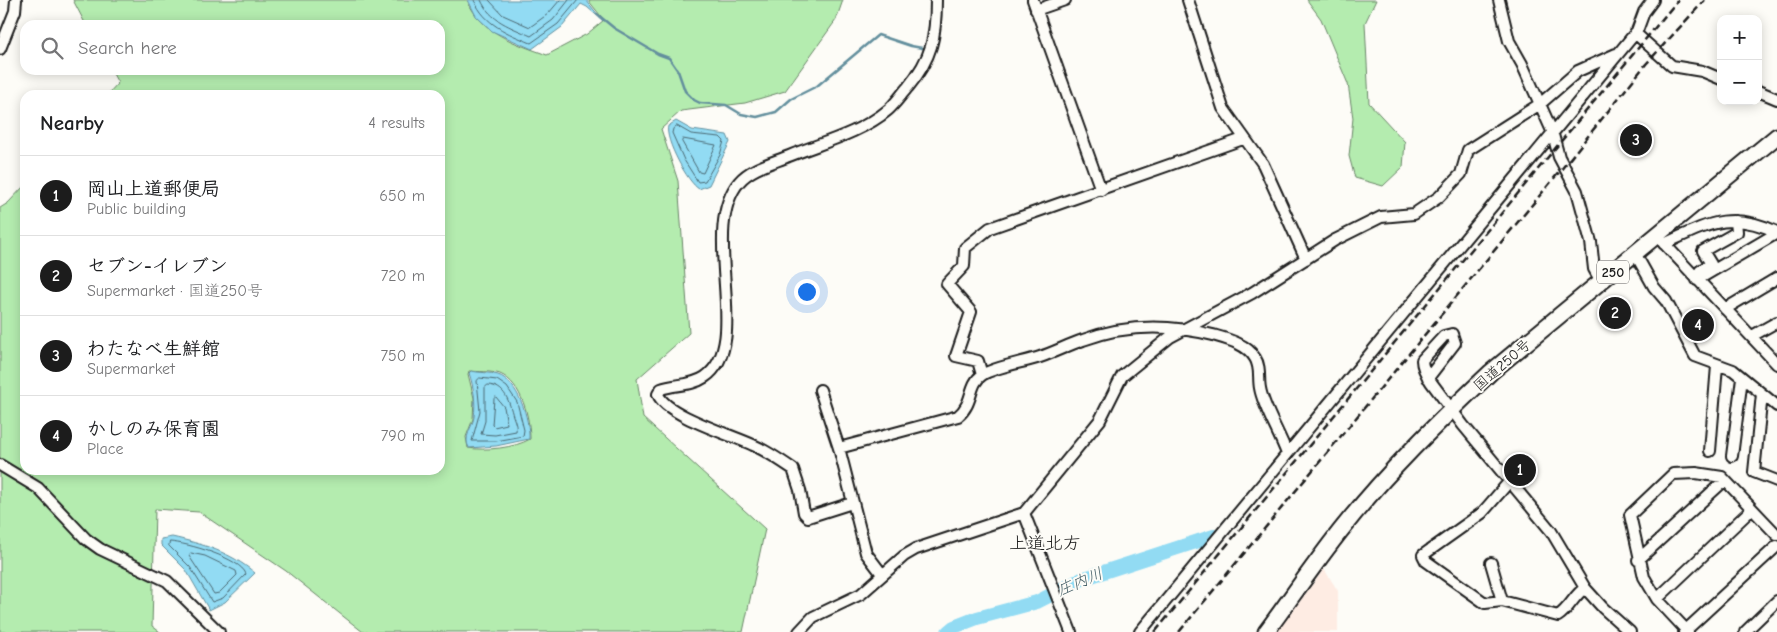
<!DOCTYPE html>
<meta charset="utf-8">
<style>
:root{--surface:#fff;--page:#f2f2f2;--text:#202124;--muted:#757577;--line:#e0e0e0;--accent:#1c1c1c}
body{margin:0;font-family:"Comic Neue","Klee One",sans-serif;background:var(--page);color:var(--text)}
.controls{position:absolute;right:15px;top:15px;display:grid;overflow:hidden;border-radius:10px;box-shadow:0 2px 12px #0003}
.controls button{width:45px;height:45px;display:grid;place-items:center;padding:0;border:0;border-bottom:1px solid var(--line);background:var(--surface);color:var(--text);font:25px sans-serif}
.you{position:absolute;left:806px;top:291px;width:18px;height:18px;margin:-12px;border:4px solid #fff;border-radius:50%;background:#1a73e8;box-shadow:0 0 0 8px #1a73e833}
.badge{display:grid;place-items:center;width:32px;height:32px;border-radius:50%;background:var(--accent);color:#fff;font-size:16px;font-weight:700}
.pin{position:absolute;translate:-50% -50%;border:2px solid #fff;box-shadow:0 1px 5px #0006}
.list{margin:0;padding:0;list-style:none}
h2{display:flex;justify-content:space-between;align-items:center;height:65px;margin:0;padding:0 20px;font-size:21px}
h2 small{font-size:16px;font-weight:400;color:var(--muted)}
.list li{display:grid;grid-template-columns:32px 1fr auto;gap:15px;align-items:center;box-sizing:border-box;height:80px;padding:0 20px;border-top:1px solid var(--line)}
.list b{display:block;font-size:19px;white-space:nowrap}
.list p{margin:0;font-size:16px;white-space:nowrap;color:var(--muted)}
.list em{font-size:16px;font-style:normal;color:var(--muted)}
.icon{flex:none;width:28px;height:28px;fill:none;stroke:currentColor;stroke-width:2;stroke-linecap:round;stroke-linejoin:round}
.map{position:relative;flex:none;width:1777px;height:632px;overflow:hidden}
.search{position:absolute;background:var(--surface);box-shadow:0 2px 12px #0003;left:20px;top:20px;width:425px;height:55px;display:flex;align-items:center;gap:12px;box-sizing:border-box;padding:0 18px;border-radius:15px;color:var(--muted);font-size:19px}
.panel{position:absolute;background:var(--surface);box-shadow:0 2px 12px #0003;left:20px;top:90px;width:425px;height:385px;border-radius:15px}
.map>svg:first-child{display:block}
.built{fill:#feece3}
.green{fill:#b4ecaf;stroke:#688466;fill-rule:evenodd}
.water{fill:#92dbf3;stroke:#638f9d}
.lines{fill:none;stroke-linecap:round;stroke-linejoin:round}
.shore{stroke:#4b6872;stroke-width:1}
.stream{stroke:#638f9d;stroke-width:2.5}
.river{stroke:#92dbf3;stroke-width:14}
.minor-casing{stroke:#1c1c1c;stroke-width:14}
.highway-casing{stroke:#1c1c1c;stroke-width:19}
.minor{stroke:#fdfcf7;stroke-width:10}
.highway{stroke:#fdfcf7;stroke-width:15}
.rail{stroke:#1c1c1c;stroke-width:2.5;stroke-dasharray:8 4;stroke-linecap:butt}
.labels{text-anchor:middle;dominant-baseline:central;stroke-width:4;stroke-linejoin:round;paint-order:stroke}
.shield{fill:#fdfcf7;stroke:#605f5e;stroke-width:1}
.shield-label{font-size:14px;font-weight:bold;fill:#1c1c1c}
.street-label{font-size:15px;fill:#1c1c1c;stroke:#fdfcf7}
.water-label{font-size:16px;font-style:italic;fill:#455f67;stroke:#fdfcf7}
.quarter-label{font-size:18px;fill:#1c1c1c;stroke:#fdfcf7}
</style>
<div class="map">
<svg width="1777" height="632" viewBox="0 0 1777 632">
<rect width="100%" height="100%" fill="#fdfcf7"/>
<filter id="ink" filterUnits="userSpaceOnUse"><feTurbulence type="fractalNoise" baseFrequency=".02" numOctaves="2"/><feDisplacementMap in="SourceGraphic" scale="10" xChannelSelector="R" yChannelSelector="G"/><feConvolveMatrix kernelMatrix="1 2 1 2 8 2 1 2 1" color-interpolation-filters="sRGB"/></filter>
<g filter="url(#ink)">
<!-- built -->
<path class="built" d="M1324,569l14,22v41h-61z"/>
<!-- green -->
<path class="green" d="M73,0h394c15,34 48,43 80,55l40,-21 17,-14 -16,-20h255l-7,20 -51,71 -40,12 -64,8 -20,18 17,52 11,152 -52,46 6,39 122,111 -22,103h-380l-77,-61 -87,-59 -44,-3 -3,117 8,6h-160v-424l8,-5 17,-18v285h415v-375h-333l11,-12 -7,-13h329v-45h-354zM469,371c10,1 22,0 31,3 22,9 30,45 30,65 -15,9 -45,12 -62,9l-2,-11 7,-18 1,-21 -6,-24z
M1307,0h69l-11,23 4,80 36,39 -2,25 -20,19 -28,-8 -6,-22 4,-38 -5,-34 -27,-65z"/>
<!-- water -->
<path class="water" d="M468,0h118l17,21 -16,-14 -6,-3 -19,23 -30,22 -40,-18 -16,-15z
M676,121l16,9 35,5 3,7 -21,43 -10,4c-11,-6 -35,-50 -31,-63z
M471,371c9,2 19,1 27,4 20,6 32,45 31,64l-33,7 -27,2c-6,-11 3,-20 5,-31 2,-15 0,-29 -5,-44z
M172,537c31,7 58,15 83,36l-30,29 -16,8 -23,-40 -25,-25v-6z"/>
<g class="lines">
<!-- shore -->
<path class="shore" d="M474,0c11,25 33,33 57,43l27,-19 20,-24
M481,0c9,21 30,27 50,36l22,-16 16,-20
M489,0l14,15 27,12 18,-13 12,-14
M677,126l14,8 29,3 4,4 -4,14 -15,26 -7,1 -14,-22 -12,-27 1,-4z
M683,139l33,6 -13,28 -4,-1 -17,-30z
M480,378l17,2 10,7 10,15 7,28 -1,6 -27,5h-24l8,-30 -3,-30z
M488,385c18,1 21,17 25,31 2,6 4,10 3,15l-21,4 -14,-1 4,-13v-33z
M496,397l8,10 3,17 -13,3 -2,-2 2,-26z
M170,542c17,1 70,16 76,32l-23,24 -11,4 -22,-35 -21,-21z
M191,553l14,3 31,15 1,4 -18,18 -5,1 -25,-38z"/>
<!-- stream -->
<path class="stream" d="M597,14l17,14 44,26 11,4 9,13 7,20 9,9 6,3 26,2 15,9 16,3 19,-5 15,-13 26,-13 61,-51 33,11 17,3"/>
<!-- river -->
<path class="river" d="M948,632l6,-5 23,-9 60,-16 45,-23 132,-43"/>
<!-- minor casing -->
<g class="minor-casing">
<path id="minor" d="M1033,0l68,190
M1188,0l35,108 40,56 43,95
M1499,0l10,41 13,23 30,67 7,26 18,34 14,51 3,27 7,13
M1036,10l29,-10
M1635,33l37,33 30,5 19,8
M0,49l15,-38 1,-11
M1758,91l19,8
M1657,236l120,128
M1664,244c44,-20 66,-34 113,-12
M1636,255l18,32 12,14 29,55 38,14 44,36
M1700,271l11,-7 -8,-13 34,-19 -1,-11
M1697,280l80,-47
M1725,309l52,-31
M1752,336l25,-14
M982,375l-4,-14 -22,-5 15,-44 -24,-28 17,-18 1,-18 25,-20 253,-89
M1428,378l27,-35 -3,-9 -8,2 -22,24c0,7 5,16 9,22l32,43 88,106 34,57 18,20 27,24
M820,390l19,58 27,105 16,21
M1762,394l-8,78 23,9
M839,448l119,-32c16,-13 10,-31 24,-41 12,-8 43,-13 58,-18 15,-5 28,-12 43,-17 43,-16 85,-16 130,-5 14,4 34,9 42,23 6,9 3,20 5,30 3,19 20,46 27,66
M1710,451l7,-85
M1732,456l10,-78
M0,465l38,23 48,51 14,10 67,32 52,51
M1509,482l-27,31 -59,42 3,6 59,42 17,-2 56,15c12,-8 16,-21 27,-28
M852,503l-44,14 -4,-4 -4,-23 -7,-21c-13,-9 -26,-18 -40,-24 -21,-10 -88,-30 -95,-51l3,-5c14,-5 31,-3 44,-12 49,-34 -7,-146 34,-195 12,-14 33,-19 50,-26 32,-13 72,-23 99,-46 7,-6 13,-15 20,-23 24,-29 28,-50 28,-87
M1024,513l47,119
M1638,560l87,-80
M1491,563l11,38
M1657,599l95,-90
M799,632l14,-15 48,-23 43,-38 12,-7 108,-36 76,-93 22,-44 48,-39 82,-44 83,-53 46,-23 33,-3 25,-17 22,-23 7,-24 72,-46 38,-33 38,-17
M1140,632l497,-601 7,-19 9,-12
M1684,632l93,-86
M1688,632l-31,-33 -13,-22 -14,-62 43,-41 23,-1 26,4 55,58
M1745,632l32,-31"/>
</g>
<!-- highway casing -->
<g class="highway-casing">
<path id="highway" d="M1266,632c25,-34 49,-69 75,-102 45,-57 97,-108 150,-158l286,-236"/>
</g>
<!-- minor -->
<use href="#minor" class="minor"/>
<!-- highway -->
<use href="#highway" class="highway"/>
<!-- rail -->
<path class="rail" d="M1155,632l523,-632
M1179,632l381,-461 86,-107 59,-64"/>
</g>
</g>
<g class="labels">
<!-- shield labels -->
<rect class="shield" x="1597" y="260.5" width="32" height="23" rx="4"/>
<g class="shield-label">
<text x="1613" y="272">250</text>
</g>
<!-- street labels -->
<g class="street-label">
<text transform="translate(1502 365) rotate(-41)">国道250号</text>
</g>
<!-- water labels -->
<g class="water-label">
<text transform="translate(1080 582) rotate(-23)">庄内川</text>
</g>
<!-- quarter labels -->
<g class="quarter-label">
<text x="1045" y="543">上道北方</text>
</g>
</g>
</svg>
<div class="controls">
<button>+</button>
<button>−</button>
</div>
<div class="you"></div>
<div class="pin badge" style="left:1520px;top:470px">1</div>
<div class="pin badge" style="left:1615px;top:313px">2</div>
<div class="pin badge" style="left:1636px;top:140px">3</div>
<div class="pin badge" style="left:1698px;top:325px">4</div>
<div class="search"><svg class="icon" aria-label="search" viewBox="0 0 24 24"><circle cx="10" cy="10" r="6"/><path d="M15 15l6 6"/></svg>Search here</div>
<section class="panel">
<h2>Nearby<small>4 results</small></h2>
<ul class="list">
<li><span class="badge">1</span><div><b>岡山上道郵便局</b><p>Public building</p></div><em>650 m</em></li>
<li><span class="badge">2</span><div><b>セブン-イレブン</b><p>Supermarket · 国道250号</p></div><em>720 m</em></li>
<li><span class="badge">3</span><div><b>わたなべ生鮮館</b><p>Supermarket</p></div><em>750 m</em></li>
<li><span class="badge">4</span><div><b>かしのみ保育園</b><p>Place</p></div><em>790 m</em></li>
</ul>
</section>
</div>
